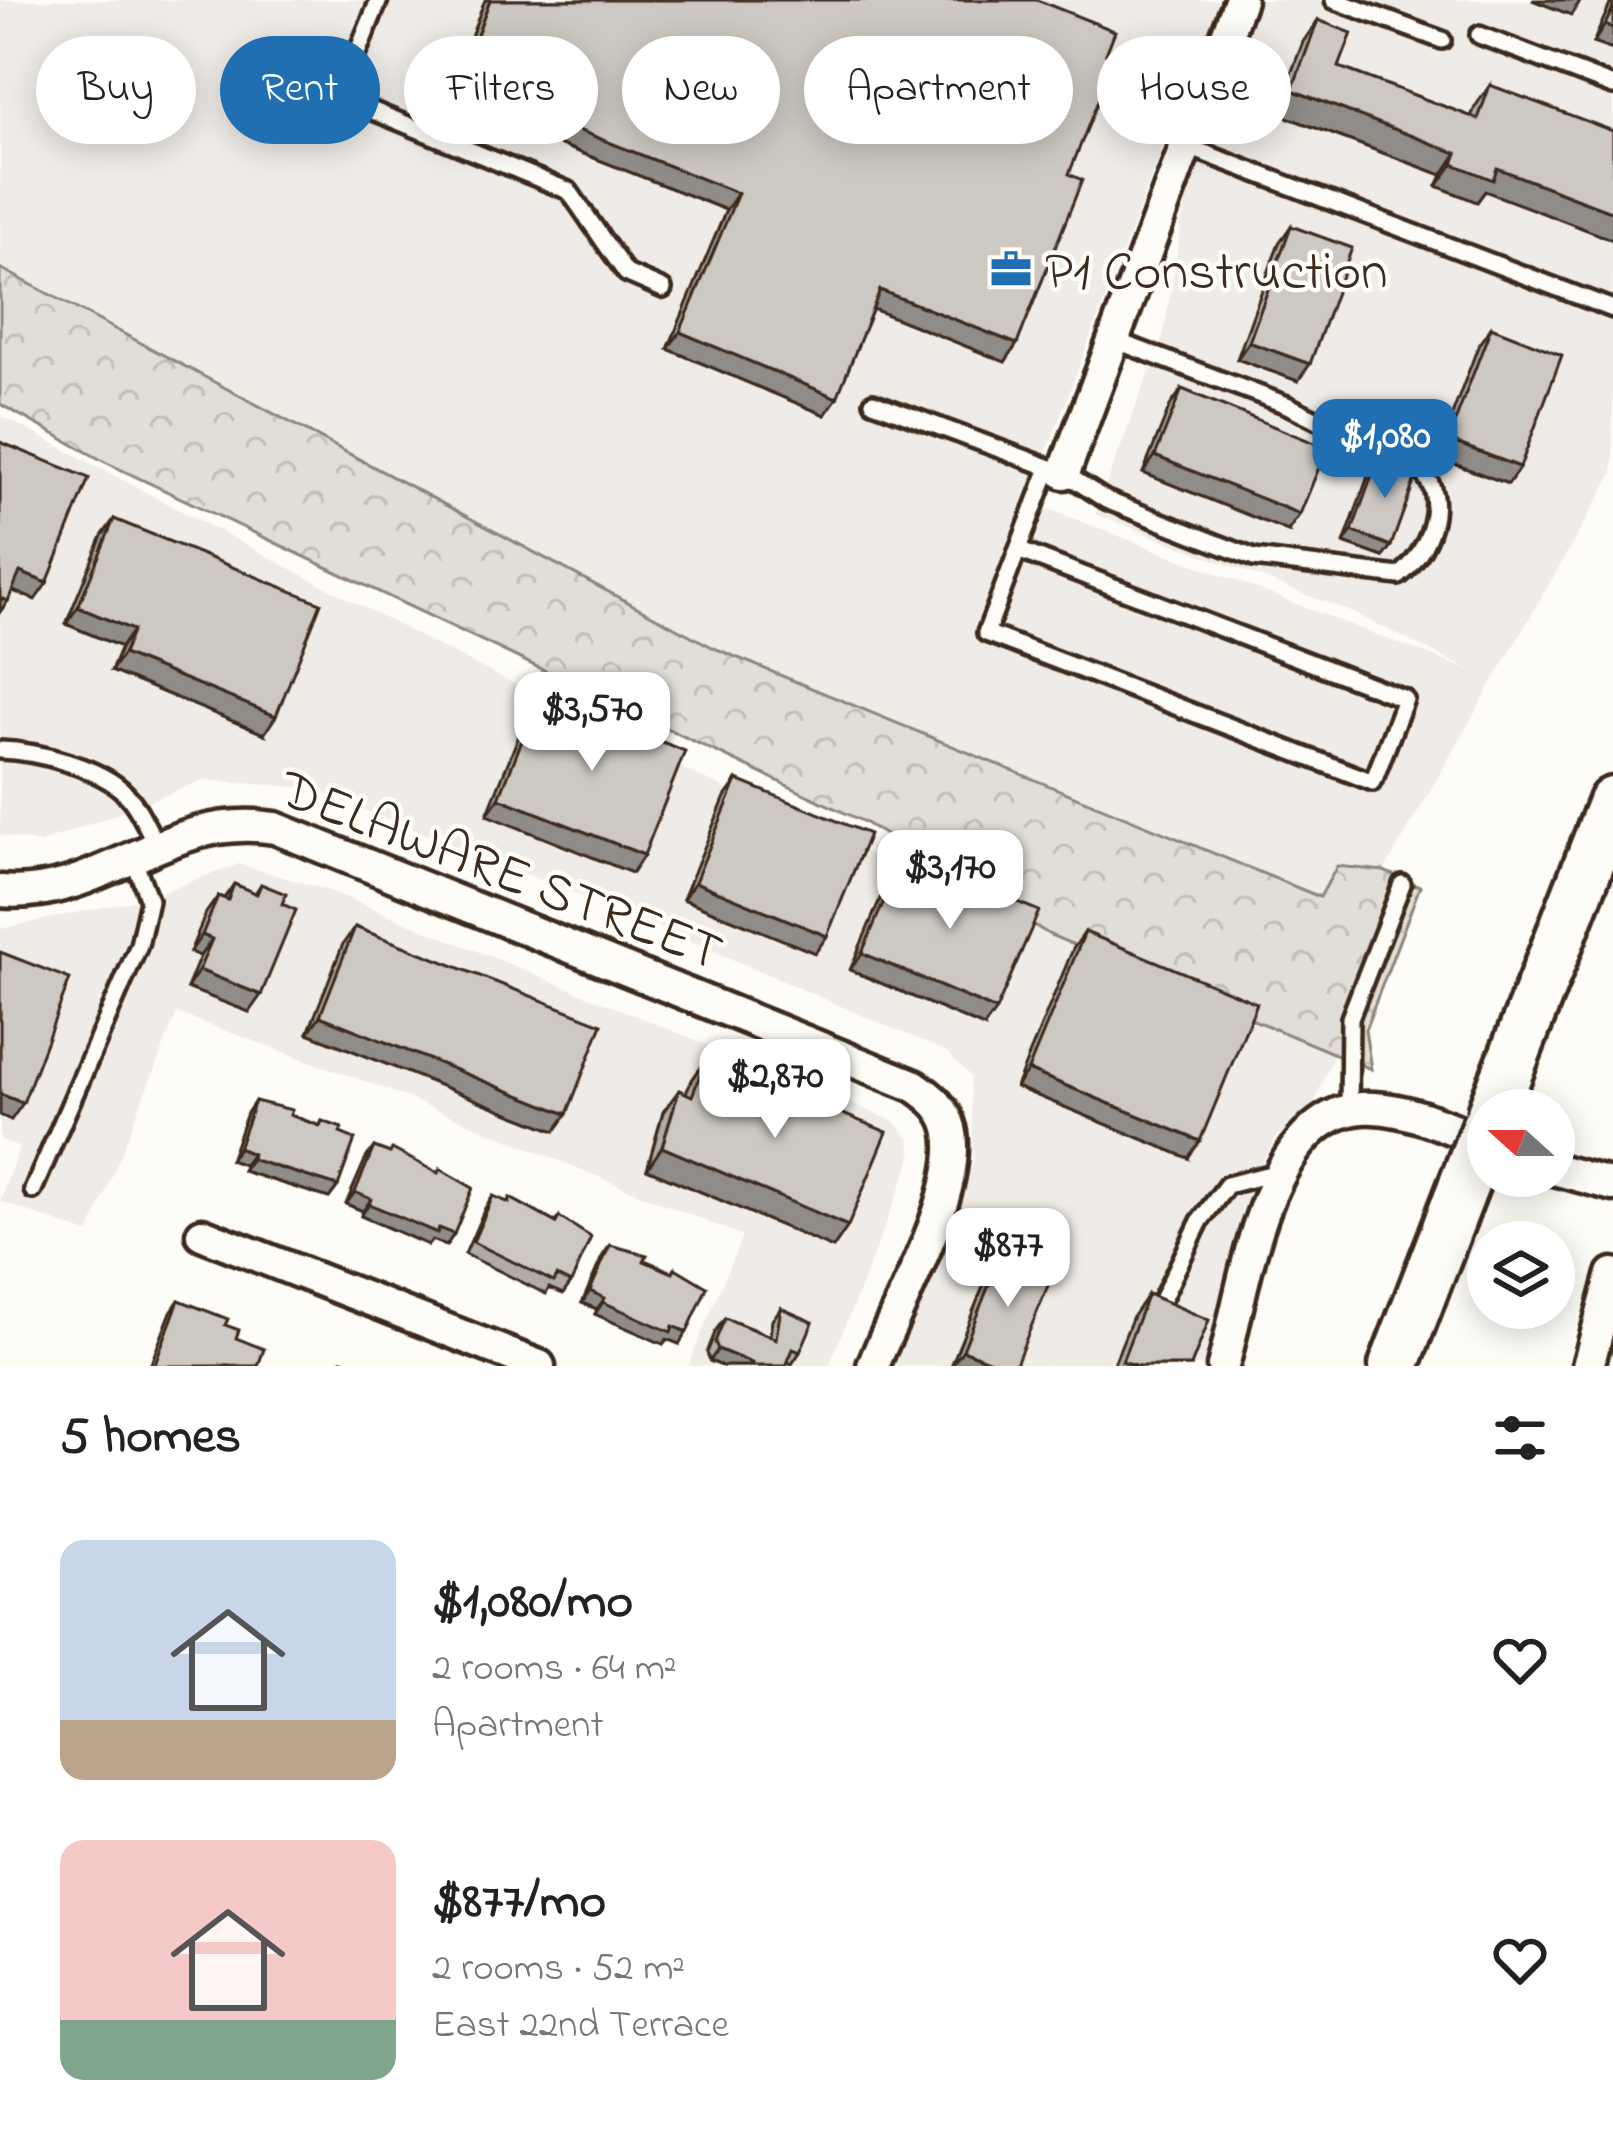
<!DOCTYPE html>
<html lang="en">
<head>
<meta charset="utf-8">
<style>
  body { margin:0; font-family:"Indie Flower",sans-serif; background:#f2f2f2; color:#222; height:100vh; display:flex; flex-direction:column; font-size:45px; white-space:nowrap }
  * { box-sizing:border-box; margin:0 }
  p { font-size:39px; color:#767676 }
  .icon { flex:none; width:66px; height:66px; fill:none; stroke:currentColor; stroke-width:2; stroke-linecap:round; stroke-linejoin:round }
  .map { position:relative; height:1366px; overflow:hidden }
  .side { display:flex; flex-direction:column; background:#fff; flex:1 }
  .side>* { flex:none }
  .hud { position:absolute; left:36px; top:36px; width:1542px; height:108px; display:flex; gap:24px }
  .needle { width:78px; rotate:291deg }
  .fabs { position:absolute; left:1467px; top:1089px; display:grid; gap:24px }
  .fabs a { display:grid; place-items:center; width:108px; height:108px; border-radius:50%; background:#fff; box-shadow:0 6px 30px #0003; font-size:60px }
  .price { position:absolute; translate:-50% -102px; padding:0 27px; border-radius:24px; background:#fff; color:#222; font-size:39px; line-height:78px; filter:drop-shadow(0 3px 6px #0008) }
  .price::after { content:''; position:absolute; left:50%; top:72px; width:36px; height:27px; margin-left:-18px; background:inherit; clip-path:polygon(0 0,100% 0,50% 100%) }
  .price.active { background:#1f6fb2; color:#fff }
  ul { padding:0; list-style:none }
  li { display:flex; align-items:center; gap:36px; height:300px; padding:0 60px }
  li span { display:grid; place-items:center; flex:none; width:336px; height:240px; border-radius:24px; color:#555 }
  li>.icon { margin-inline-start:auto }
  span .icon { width:144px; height:144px; fill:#fffc; stroke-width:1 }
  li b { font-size:51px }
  h2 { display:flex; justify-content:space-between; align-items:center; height:144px; padding:0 60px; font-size:51px }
  .chip { padding:0 42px; border-radius:54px; background:#fff; box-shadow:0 6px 30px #0003; font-size:42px; line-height:108px }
  .chip.active { background:#1f6fb2; color:#fff }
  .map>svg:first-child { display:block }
  .built { fill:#efece7 }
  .park { fill:url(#park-crowns); stroke:#8e847a; stroke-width:3 }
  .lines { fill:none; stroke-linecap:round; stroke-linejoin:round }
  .lane-casing { stroke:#3b2a1e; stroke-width:24 }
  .street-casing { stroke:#3b2a1e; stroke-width:39 }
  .primary-casing { stroke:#3b2a1e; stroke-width:57 }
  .lane { stroke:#fdfcf7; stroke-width:15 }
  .street { stroke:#fdfcf7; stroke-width:30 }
  .primary { stroke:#fdfcf7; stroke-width:48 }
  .primary-bridge-casing { stroke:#3b2a1e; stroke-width:57; stroke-linecap:butt }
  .primary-bridge { stroke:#fdfcf7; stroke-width:48 }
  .wall { fill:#b0aca7; stroke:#3b2a1e; stroke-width:3 }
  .shaded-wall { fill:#908c88; stroke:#3b2a1e; stroke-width:3 }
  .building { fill:#cdc8c2; stroke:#3b2a1e; stroke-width:3 }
  .labels { text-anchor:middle; stroke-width:9; stroke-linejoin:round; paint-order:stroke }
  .poi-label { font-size:54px; fill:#3b2a1e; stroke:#fdfcf7; text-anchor:start }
  .street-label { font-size:54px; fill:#3b2a1e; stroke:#fdfcf7 }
</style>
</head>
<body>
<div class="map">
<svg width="1613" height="1366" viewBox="0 0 1613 1366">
  <defs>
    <pattern id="park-crowns" width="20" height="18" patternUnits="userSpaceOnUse" patternTransform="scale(3)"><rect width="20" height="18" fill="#e1ded7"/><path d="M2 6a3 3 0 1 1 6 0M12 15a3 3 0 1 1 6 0" fill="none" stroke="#c2bfb8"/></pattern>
  </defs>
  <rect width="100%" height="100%" fill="#fdfcf7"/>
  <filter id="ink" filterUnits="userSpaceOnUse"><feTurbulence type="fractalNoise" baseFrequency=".00833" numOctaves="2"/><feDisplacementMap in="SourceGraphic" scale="24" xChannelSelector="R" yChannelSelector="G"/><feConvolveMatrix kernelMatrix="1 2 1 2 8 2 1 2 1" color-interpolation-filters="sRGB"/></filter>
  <g filter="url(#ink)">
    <g class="built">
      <path d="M0,0H1219L1028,501L1471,671L1356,614L1095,514L1163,336L1185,201L1259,0H1613V473L1384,871L1337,866L1321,897L714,648L0,268Z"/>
      <path d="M0,415L430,642L708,781L1050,935L1334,1053L1312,1109L1277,1137L1257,1171L1202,1366H893L974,1160L970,1076L947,1052L649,923L309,788L204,780L40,843L0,835Z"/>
      <path d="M239,864L330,891L896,1122L910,1140L912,1158L829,1366H688L742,1236L386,1089L177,1013L89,1234L0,1201L19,1147L0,1139V929L142,899Z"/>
    </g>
    <path class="park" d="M0,268L714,648L1320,897L1337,866L1384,871L1420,886L1365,1030L1371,1069L1050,935L864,822L105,462L0,404Z"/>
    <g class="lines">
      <g class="lane-casing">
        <g id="lane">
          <path d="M379,0L339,97L569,191L626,273L663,289"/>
          <path d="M1334,0L1442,40"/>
          <path d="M1479,35L1613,86"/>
          <path d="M1186,146L1613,309"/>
          <path d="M873,402L1064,473L1106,500L1254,558L1399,576C1428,554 1450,499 1421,471L1287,405L1114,340"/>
          <path d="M1018,550L1405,699L1373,782L986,633L1049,468"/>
          <path d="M0,750C35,751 101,767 126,794C139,807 147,828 156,844"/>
          <path d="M1349,1109L1350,1018L1402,884"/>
          <path d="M33,1190L139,945L149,900L132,855"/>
          <path d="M1155,1314L1200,1221L1227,1185L1278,1172"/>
        </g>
      </g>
      <g class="street-casing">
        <g id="street">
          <path d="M1064,473L1240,0"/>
          <path d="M0,891C102,901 167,810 275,828L915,1086C931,1097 945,1108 950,1128C965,1187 896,1308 873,1366"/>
          <path d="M1554,1169L1613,1185"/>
          <path d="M202,1234L539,1366"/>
          <path d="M1223,1366C1245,1288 1265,1102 1374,1108C1414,1110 1451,1129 1488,1143"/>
          <path d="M1588,1366L1613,1274"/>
        </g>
      </g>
      <g class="primary-casing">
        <g id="primary">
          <path d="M1493,1110L1613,802"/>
          <path d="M1394,1366L1451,1218"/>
        </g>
      </g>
      <use href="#lane" class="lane"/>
      <use href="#street" class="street"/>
      <use href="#primary" class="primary"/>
      <g class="primary-bridge-casing">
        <path id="primary-bridge" d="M1451,1218L1488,1122"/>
      </g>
      <use href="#primary-bridge" class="primary-bridge"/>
    </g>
    <g class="wall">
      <path d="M485,0H1037L1106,54L1017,344L1005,362L873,309L825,415L668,349L726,210L447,100Z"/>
      <path d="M1612,0H1613V50L1593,43Z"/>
      <path d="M1318,20L1339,67L1471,117L1475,107L1490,85L1485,191L1477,202L1437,186L1442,175L1276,113L1303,42Z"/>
      <path d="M1291,226L1298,381L1237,359L1279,243Z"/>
      <path d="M1491,327L1520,467L1508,484L1436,457L1479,344Z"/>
      <path d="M1182,389L1288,531L1143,473L1170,406Z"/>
      <path d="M1379,456L1383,557L1344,543L1371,468Z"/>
      <path d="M114,519L264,734L111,671L121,647L66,624L102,536Z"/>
      <path d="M541,693L644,855L632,873L487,815L529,710Z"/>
      <path d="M737,780L827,936L815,953L683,899L725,797Z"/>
      <path d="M904,854L984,1027L850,970L892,871Z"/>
      <path d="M234,884L255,893L261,884L249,1012L187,988L200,956L190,952L206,913L218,896L224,898Z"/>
      <path d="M355,927L567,1114L555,1131L308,1033L343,944Z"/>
      <path d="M1085,932L1188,1158L1016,1087L1073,949Z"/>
      <path d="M707,1058L848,1226L833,1248L647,1169L663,1112L679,1090L686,1093L692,1080Z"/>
      <path d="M255,1101L319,1126L322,1121L340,1133L338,1186L329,1198L243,1171L244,1165L230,1160L247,1113Z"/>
      <path d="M374,1147L437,1173L440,1169L454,1234L446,1246L432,1240L428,1245L361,1216L363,1211L346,1204L366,1158Z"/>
      <path d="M493,1196L507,1202L510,1198L555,1222L559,1217L571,1283L563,1294L549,1288L546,1294L465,1254L485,1208Z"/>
      <path d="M610,1245L672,1272L675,1268L679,1344L667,1339L663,1344L595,1314L597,1309L582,1303L602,1257Z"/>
      <path d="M1003,1250L1015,1366H951L991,1267Z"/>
      <path d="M1148,1294L1191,1366H1113L1133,1316Z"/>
      <path d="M179,1300L225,1325L258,1366H150L171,1312Z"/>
      <path d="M781,1308L800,1352L792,1364L788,1362L786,1366H722L710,1361L707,1353L716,1330L725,1318L770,1336L772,1320Z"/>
    </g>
    <g class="shaded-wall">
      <path d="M1532,0H1581L1571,15Z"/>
      <path d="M1605,25L1613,28V50L1593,43Z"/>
      <path d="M459,83L738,193L726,210L447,100Z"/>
      <path d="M1292,90L1457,153L1442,175L1276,113Z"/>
      <path d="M1453,164L1497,168L1613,212V240L1485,191L1477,202L1437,186Z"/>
      <path d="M880,290L1017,344L1005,362L868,307Z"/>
      <path d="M680,332L837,398L825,415L668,349Z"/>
      <path d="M1249,342L1310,364L1298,381L1237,359Z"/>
      <path d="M1448,440L1520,467L1508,484L1436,457Z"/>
      <path d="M1155,456L1300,514L1288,531L1143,473Z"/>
      <path d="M1352,531L1391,546L1383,557L1344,543Z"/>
      <path d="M20,572L47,583L35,600L8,589Z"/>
      <path d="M0,598L8,601L0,612Z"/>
      <path d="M78,607L133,630L121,647L66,624Z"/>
      <path d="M123,654L276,716L264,734L111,671Z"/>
      <path d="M499,798L644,855L632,873L487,815Z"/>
      <path d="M695,882L827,936L815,953L683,899Z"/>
      <path d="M202,935L212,939L200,956L190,952Z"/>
      <path d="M862,953L996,1010L984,1027L850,970Z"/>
      <path d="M199,970L261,995L249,1012L187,988Z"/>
      <path d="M320,1016L567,1114L555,1131L308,1033Z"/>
      <path d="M1028,1070L1200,1141L1188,1158L1016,1087Z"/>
      <path d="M0,1094L23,1103L11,1120L0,1115Z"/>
      <path d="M662,1147L848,1226L833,1248L647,1169Z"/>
      <path d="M238,1148L252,1154L244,1165L230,1160Z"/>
      <path d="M251,1159L338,1186L329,1198L243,1171Z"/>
      <path d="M355,1192L371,1199L363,1211L346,1204Z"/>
      <path d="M369,1204L439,1228L454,1234L446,1246L432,1240L428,1245L361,1216Z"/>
      <path d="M590,1291L605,1298L597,1309L582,1303Z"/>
      <path d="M603,1302L673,1326L687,1332L679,1344L667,1339L663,1344L595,1314Z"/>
      <path d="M718,1349L752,1363L750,1366H722L710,1361Z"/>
      <path d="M963,1350L1003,1366H951Z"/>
    </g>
    <g class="building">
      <path d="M490,0H1037L1115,31L1106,54L1115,58L1069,174L1082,180L1017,344L880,290L837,398L680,332L738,193L459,83Z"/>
      <path d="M1613,8V28L1605,25Z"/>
      <path d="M1318,20L1352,33L1339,67L1478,119L1490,85L1613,131V212L1497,168L1493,180L1453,164L1457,153L1292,90Z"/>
      <path d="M1291,226L1352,248L1310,364L1249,342Z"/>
      <path d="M1491,327L1562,355L1520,467L1448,440Z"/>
      <path d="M1182,389L1327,448L1300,514L1155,456Z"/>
      <path d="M0,442L89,478L47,583L20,572L8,601L0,598Z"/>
      <path d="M1379,456L1418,471L1391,546L1352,531Z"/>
      <path d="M114,519L321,603L276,716L123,654L133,630L78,607Z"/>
      <path d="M541,693L685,751L644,855L499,798Z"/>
      <path d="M737,780L869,834L827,936L695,882Z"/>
      <path d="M904,854L1039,911L996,1010L862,953Z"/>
      <path d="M234,884L257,894L261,884L286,894L282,904L296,910L261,995L199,970L212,939L202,935L218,896L228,900Z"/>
      <path d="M355,927L602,1024L567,1114L320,1016Z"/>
      <path d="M1085,932L1257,1003L1200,1141L1028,1070Z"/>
      <path d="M0,952L70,979L23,1103L0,1094Z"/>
      <path d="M707,1058L887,1132L848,1226L662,1147L679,1090L692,1096Z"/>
      <path d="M255,1101L292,1110L290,1115L320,1126L322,1121L342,1128L340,1133L355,1139L338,1186L251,1159L252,1154L238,1148Z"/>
      <path d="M374,1147L390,1153L392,1149L438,1173L440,1169L473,1188L454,1234L439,1228L437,1233L369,1204L371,1199L355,1192Z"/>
      <path d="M493,1196L509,1203L510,1198L556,1223L559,1217L591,1237L571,1283L557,1276L554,1282L473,1242Z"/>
      <path d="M610,1245L647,1255L644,1261L673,1273L675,1268L707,1287L687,1332L673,1326L671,1332L603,1302L605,1298L590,1291Z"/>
      <path d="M1003,1250L1054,1271L1015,1366H1003L963,1350Z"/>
      <path d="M1148,1294L1209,1320L1191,1366H1139L1122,1361Z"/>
      <path d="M179,1300L228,1319L225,1325L239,1330L236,1338L264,1349L258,1366H154Z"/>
      <path d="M781,1308L813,1322L800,1352L793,1349L786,1366H751L752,1363L718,1349L715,1342L725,1318L776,1339Z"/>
      <path d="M342,1360L357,1366H340Z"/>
    </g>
  </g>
  <defs>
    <g id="office-bare" transform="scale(3.24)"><path d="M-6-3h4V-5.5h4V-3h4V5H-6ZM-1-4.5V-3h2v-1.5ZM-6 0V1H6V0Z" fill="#1f6fb2" stroke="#fdfcf7" stroke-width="2.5" paint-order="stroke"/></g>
  </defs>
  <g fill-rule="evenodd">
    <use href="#office-bare" x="1011" y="269"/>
  </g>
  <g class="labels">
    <g class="poi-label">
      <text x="1045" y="288">P1 Construction</text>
    </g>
    <g class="street-label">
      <text transform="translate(502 868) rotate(21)" y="19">DELAWARE STREET</text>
    </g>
  </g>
</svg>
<div class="fabs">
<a><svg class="needle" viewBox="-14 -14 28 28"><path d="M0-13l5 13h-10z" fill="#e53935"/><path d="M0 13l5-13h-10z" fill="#767676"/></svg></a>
<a><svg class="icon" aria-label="layers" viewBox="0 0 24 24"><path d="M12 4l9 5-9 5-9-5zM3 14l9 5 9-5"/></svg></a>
</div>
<b class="price active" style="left:1385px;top:501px">$1,080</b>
<b class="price" style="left:592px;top:774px">$3,570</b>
<b class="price" style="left:950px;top:932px">$3,170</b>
<b class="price" style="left:775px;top:1141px">$2,870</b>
<b class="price" style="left:1008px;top:1310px">$877</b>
<div class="hud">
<a class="chip">Buy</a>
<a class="chip active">Rent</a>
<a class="chip">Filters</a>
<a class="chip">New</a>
<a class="chip">Apartment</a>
<a class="chip">House</a>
</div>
</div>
<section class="side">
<h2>5 homes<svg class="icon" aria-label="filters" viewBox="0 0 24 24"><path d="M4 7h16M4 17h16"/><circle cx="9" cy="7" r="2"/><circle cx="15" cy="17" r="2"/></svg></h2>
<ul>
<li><span style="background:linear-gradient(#c9d6e8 75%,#b9a48a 0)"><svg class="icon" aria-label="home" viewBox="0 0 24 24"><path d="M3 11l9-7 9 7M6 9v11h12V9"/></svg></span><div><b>$1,080/mo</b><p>2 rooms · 64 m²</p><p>Apartment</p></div><svg class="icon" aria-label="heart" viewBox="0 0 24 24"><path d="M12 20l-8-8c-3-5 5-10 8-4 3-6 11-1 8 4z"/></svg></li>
<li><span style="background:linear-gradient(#f6c9c9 75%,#7fa58c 0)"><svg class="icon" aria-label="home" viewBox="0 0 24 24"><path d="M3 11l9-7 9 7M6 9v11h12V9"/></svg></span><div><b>$877/mo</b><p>2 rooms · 52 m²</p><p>East 22nd Terrace</p></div><svg class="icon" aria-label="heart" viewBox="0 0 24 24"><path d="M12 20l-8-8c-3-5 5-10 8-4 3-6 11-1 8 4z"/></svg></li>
</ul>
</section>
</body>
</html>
